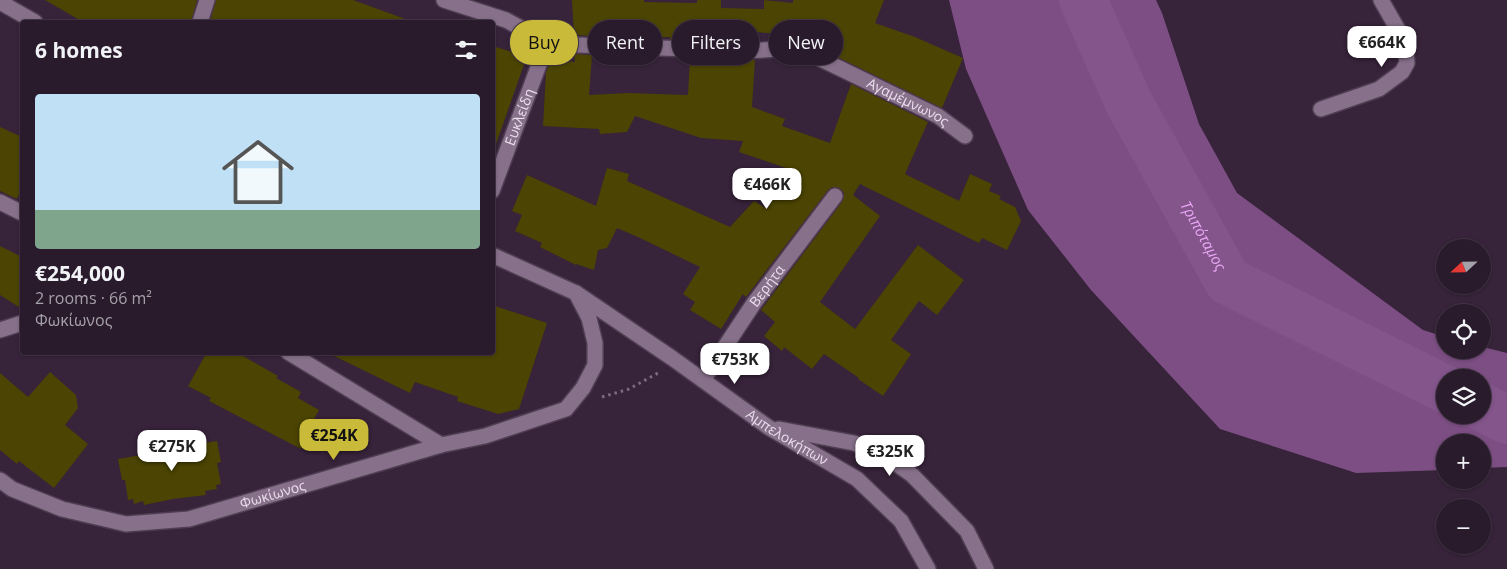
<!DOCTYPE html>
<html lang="en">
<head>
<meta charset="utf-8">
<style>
  body { margin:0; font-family:"Open Sans",sans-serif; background:#312334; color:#f1f3f6; height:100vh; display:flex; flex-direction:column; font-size:19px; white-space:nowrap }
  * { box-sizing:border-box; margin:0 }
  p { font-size:16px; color:#a5a1a9 }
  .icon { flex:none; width:28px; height:28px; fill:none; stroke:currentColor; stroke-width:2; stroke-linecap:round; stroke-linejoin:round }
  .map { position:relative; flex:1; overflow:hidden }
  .details { position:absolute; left:20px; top:20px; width:475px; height:335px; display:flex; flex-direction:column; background:#291a2c; border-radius:5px; box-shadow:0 1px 4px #0004,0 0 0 1px #453848 }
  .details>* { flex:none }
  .top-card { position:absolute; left:510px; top:20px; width:475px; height:45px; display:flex; gap:10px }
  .needle { width:32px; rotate:248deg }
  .controls { position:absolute; left:1436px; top:239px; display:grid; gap:10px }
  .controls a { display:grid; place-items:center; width:55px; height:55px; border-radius:50%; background:#291a2c; box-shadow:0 1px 4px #0004,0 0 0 1px #453848; font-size:25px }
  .price { position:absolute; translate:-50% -42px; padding:0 11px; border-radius:10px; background:#fff; color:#222; font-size:16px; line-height:32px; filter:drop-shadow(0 1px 2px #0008) }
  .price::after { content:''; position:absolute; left:50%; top:30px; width:15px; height:11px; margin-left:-8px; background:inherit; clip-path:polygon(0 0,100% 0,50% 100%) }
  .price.on { background:#c9ba3a; color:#111 }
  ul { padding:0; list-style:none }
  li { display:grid; align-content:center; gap:10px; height:265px; padding:0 15px }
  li+li { border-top:1px solid #453848 }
  li span { display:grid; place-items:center; height:155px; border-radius:5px; color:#555 }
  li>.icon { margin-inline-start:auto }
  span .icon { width:90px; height:90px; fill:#fffc; stroke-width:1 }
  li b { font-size:21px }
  h2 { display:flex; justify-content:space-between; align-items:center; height:60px; padding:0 15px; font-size:21px }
  .tag { padding:0 18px; border-radius:22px; background:#291a2c; box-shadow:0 1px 4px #0004,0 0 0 1px #453848; font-size:18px; line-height:45px }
  .tag.on { background:#c9ba3a; color:#111 }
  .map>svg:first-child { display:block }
  .forest { fill:#7c4e83; fill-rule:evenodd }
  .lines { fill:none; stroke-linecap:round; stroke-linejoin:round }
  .river { stroke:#83558b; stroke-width:48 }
  .building { fill:#4b4402 }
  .minor-casing { stroke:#4f3e52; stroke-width:18 }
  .path { stroke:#7d6c7f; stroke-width:3; stroke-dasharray:2.5 4; stroke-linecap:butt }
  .minor { stroke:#86708a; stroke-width:15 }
  .labels { text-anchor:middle; stroke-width:5; stroke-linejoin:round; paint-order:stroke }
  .street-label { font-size:14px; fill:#ebdeed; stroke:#2c1a2f }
  .water-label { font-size:15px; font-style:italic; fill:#eaa7f5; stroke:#2c1a2f }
</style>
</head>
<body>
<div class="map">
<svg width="1507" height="569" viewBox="0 0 1507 569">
  <rect width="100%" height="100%" fill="#37233a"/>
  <path class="forest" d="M949,0H1156L1162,13L1199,124L1237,193L1423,330L1445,337V350H1482L1483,347L1507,353V467L1483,468L1482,442H1445V470L1356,473L1220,429L1091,290L1028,210L966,69ZM1445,378H1482V415H1445Z"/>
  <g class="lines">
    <g class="river">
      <path id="s1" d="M1083,0L1129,103L1228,281L1445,389"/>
      <path d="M1482,407L1507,420"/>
    </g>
  </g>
  <g class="building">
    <path d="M45,0H197L191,22H83Z"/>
    <path d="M216,0H353L408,20L407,22H210Z"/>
    <path d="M572,0H644V2L697,3V0H721V8L764,9V0L793,3V0H884L875,23L915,37L963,58L942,108L819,48L822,38L757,32V41L744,42L670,39V37L636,38L574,35Z"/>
    <path d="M492,46L527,56L495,147L492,146Z"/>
    <path d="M574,54L592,55L589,95L628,93L688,95L690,58L755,60L752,107L785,119L782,126L830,143L851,84L928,122L905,174L959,201L970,174L992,184L989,191L1001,196L999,199L1015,207L1021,221L1007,250L982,238L979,243L860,184L853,195L880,216L820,302L855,329L918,245L964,280L937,315L919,301L891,340L911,354L883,396L858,379L859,378L824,354L812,369L784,347L782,351L764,336L775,322L761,310L842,202L844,193L840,188L832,187L828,190L746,297L743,294L721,329L690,310L695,302L683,294L700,267L640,238L617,228L607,248L598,250L594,270L576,264V265L540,247L542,243L515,231L522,215L512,211L527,175L596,206L607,168L629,174L627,181L730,227L754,201L767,209L792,170L739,152L743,141L701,138L635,116L627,132L600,134L599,129L543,126L546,72L549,66L550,63L556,65L557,60L575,62Z"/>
    <path d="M0,127L22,137V187L17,199L0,191Z"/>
    <path d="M0,246L22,257V309L0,295Z"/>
    <path d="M492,305L547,323L519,409L498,414L457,401L458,397L415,382L410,393L326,352H492Z"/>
    <path d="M207,352H236L278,376L276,378L301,392L298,398L319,410L308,430L309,435L301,449L209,401L211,398L188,386Z"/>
    <path d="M50,372L76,395L78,408L65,425L88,444L54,488L19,461L17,464L0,450V373L28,397Z"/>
    <path d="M189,438L191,445L217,441L221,462L217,463L221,484L216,485L217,489L205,491L206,495L173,499L144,505L143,501L134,504L133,499L128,500L125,480H122L118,459L147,454L146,449Z"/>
  </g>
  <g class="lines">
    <g class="minor-casing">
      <g id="minor">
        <path id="s2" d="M444,0L506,20L550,44L744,51L798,48L938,116L965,136"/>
        <path d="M0,2L35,22"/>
        <path d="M200,22L207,0"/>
        <path d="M1321,109L1379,89L1402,72L1407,63L1405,42L1381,0"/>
        <path id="s3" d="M492,191L540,62L550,44"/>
        <path d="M0,202L22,213"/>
        <path id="s4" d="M492,255L576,293L672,358L768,427L857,479L901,521L928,569"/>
        <path d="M0,330L22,323"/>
        <path d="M288,352L441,445"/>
        <path id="s5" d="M703,380L754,303L835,196"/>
        <path d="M779,429L854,443L884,455L912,475L967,531L986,569"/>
        <path id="s6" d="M0,480L12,489L62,509L126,524L189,519L441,445L485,436L566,409L583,388L595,365V343L589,318L576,293"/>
      </g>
    </g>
    <path class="path" d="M602,397L629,389L658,373"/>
    <use href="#minor" class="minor"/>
  </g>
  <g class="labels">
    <g class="street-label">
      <text dy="5" stroke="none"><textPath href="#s2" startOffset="486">Αγαμέμνωνος</textPath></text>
      <text dy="5" stroke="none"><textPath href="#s3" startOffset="79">Ευκλείδη</textPath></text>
      <text dy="5" stroke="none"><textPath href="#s5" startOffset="114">Βερήτα</textPath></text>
      <text dy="5" stroke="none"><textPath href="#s4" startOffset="348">Αμπελοκήπων</textPath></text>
      <text dy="5" stroke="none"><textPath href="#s6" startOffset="285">Φωκίωνος</textPath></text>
    </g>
    <g class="water-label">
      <text dy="5" stroke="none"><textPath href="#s1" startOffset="265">Τριπόταμος</textPath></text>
    </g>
  </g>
</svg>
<div class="controls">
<a><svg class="needle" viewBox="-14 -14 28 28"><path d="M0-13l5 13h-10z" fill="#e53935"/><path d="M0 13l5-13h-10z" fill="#a5a1a9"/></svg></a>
<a><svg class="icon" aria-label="locate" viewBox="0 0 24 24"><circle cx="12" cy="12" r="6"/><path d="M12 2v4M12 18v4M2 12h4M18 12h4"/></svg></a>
<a><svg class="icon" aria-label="layers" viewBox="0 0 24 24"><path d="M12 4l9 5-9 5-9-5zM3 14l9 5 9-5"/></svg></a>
<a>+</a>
<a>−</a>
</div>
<b class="price" style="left:1382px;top:68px">€664K</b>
<b class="price" style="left:767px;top:210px">€466K</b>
<b class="price" style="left:735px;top:385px">€753K</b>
<b class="price on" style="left:334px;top:461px">€254K</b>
<b class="price" style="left:172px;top:472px">€275K</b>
<b class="price" style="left:890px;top:477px">€325K</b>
<div class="top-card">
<a class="tag on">Buy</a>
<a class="tag">Rent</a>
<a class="tag">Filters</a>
<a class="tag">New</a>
</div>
<section class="details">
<h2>6 homes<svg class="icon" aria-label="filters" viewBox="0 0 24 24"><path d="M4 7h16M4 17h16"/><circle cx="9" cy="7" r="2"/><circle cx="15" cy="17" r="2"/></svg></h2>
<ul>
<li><span style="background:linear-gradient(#bfe0f5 75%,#7fa58c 0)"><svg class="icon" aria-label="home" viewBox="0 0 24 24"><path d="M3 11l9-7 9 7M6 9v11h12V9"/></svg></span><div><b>€254,000</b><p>2 rooms · 66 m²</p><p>Φωκίωνος</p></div></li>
</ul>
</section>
</div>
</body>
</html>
